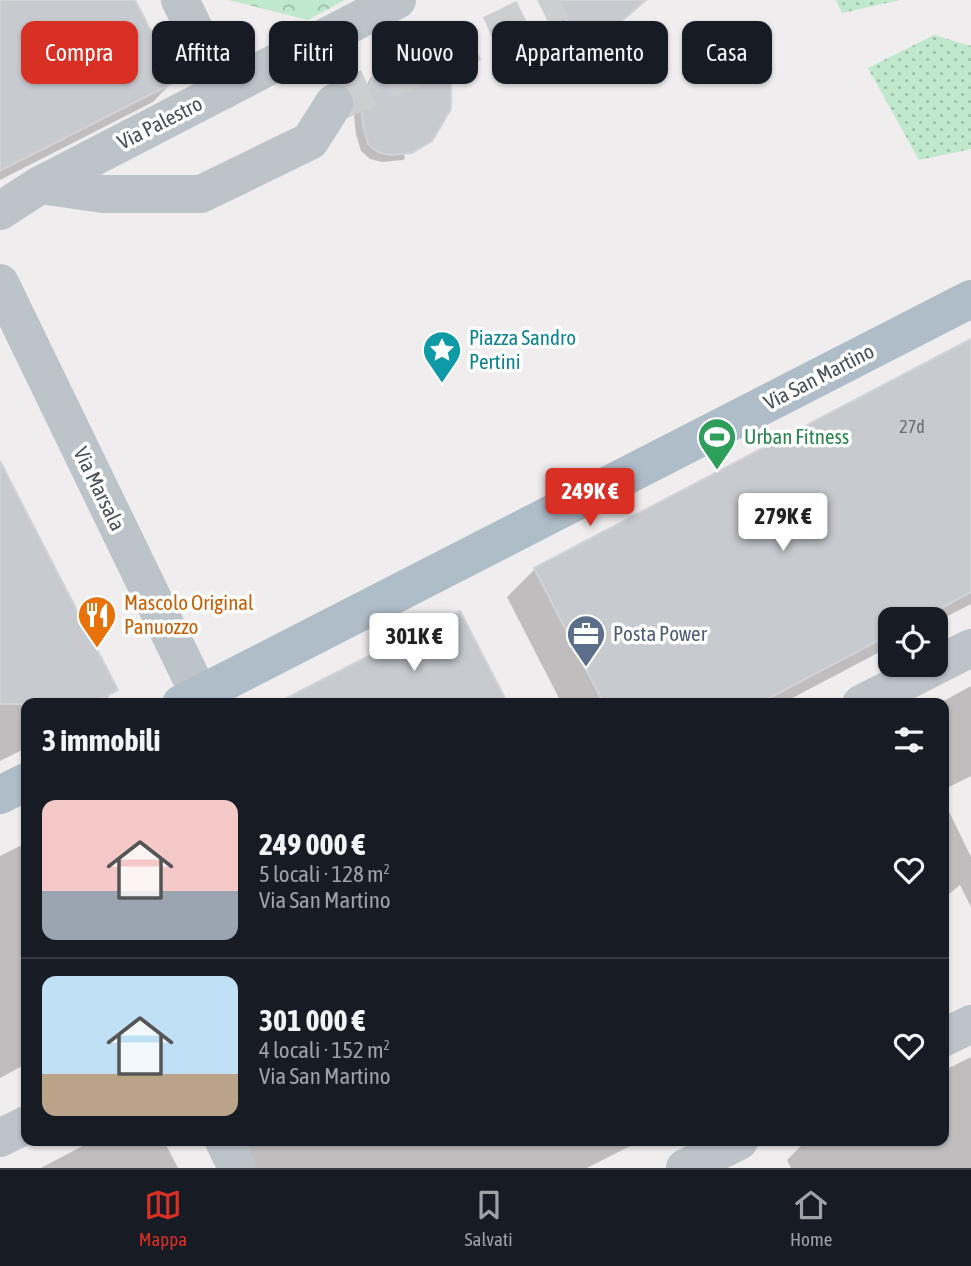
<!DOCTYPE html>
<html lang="it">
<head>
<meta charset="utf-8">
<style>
  body { margin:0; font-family:"Asap Condensed",sans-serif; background:#20242c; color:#f1f3f6; height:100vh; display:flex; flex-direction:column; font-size:26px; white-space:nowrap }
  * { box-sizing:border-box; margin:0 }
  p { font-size:23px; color:#9ea1a6 }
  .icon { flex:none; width:38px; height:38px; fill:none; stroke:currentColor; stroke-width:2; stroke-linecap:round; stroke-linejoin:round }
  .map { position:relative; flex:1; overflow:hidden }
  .drawer { position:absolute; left:21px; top:698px; width:928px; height:448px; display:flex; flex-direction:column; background:#171b24; border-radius:14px; box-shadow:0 2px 5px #0004 }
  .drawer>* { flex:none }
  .banner { position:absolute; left:21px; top:21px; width:929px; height:63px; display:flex; gap:14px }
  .fabs { position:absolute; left:878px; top:607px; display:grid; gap:14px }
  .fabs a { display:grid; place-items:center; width:70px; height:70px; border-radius:14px; background:#171b24; box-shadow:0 2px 5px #0004; font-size:35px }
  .price { position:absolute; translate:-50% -60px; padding:0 16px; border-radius:7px; background:#fff; color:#222; font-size:23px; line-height:46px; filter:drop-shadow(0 2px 4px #0008) }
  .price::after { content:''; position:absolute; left:50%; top:42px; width:21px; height:16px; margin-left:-10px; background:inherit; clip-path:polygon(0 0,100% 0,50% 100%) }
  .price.current { background:#d93025; color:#fff }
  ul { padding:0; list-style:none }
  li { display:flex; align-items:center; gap:21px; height:175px; padding:0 21px }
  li+li { border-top:2px solid #363941 }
  li span { display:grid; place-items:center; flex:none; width:196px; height:140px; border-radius:14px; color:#555 }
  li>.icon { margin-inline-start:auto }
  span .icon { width:84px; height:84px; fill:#fffc; stroke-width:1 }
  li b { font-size:30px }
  h2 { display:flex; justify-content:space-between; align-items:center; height:84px; padding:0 21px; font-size:30px }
  .chip { padding:0 24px; border-radius:14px; background:#171b24; box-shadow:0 2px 5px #0004; font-size:24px; line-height:63px }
  .chip.current { background:#d93025; color:#fff }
  .tabs { display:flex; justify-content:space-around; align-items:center; height:98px; border-top:2px solid #363941; background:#171b24; font-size:19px; color:#9ea1a6 }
  .tabs a { display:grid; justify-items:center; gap:4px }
  .tabs .current { color:#d93025 }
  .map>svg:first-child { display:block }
  .grass { fill:url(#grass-dots) }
  .park { fill:url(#park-crowns) }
  .shadow { fill:#0003 }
  .building { fill:#c7cacf; stroke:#d1d3d7; stroke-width:2 }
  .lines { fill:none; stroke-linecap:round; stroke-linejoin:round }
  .minor-tunnel { stroke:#cdcecf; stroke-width:38; stroke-dasharray:38 19; stroke-linecap:butt }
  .minor { stroke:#bcc4ca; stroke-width:38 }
  .major { stroke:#afbdc8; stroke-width:38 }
  .labels { text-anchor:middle; stroke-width:7; stroke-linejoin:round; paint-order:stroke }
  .number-label { font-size:18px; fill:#676f75 }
  .street-label { font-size:21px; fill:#475157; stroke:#fff }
  .culture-label { font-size:21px; fill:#0d838f; stroke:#fff; text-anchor:start }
  .leisure-label { font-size:21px; fill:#27864d; stroke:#fff; text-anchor:start }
  .food-label { font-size:21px; fill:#c56008; stroke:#fff; text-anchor:start }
  .service-label { font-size:21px; fill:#4e5e75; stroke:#fff; text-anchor:start }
</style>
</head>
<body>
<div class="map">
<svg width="971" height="1168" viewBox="0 0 971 1168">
  <defs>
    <pattern id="grass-dots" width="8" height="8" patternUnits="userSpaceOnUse" patternTransform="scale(1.75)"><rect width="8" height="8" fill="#bfe8cd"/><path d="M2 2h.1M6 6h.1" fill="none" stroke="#9dbea9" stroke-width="1.8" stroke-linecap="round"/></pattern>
    <pattern id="park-crowns" width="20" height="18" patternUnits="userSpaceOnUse" patternTransform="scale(1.75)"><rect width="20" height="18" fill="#bfe8cd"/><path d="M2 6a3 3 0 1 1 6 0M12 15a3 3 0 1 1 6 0" fill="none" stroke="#9dbea9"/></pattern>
  </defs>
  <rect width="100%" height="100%" fill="#efeded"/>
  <g class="grass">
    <path d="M836,0H900L842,13Z"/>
    <path d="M934,35L971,46V149L919,160L868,68Z"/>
  </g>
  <path class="park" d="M229,0H345L308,20Z"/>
  <g class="shadow">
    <path d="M0,0H133L174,80L153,102L0,180Z"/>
    <path d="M567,0H645L583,53L546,15Z"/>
    <path d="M378,70L428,141L404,155L405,158L403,160L382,162L370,159L361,151L356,134L354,115L370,78Z"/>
    <path d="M971,341V604L936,622V620H891V646L781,704H562L507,597L535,569Z"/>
    <path d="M0,464L116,689L101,704H26V748L0,761Z"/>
    <path d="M971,686V776L943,790V704H938Z"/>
    <path d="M943,799L971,857V907L960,885L943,899Z"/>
    <path d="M26,843V1064L0,1078V856Z"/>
    <path d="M971,1057V1168H791L787,1160L806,1141H943V1071Z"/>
    <path d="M92,1141H164L178,1168H41Z"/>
    <path d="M211,1141H640L587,1168H225Z"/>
  </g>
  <g class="building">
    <path d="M0,0H135L177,81L0,171Z"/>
    <path d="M547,0H646L592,47Z"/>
    <path d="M415,45L432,51L445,63L451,84V109L432,141L412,153L390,155L378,152L368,144L363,126L361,106L377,68L396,53Z"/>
    <path d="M971,339V592L919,620H891V634L758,704H604L534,568Z"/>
    <path d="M0,461L118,690L91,704H0Z"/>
    <path d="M460,611L508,704H275L351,665Z"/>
  </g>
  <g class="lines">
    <path class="minor-tunnel" d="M334,103L503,29L560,0"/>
    <g class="minor">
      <path d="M180,0L224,90"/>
      <path d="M40,185L103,194H201L310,141L334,103"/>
      <path d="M0,211L40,185L397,0"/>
      <path d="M0,283L199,694"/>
      <path d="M861,704L971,648"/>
      <path d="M943,1038L971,1024"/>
      <path d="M0,1138L26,1125"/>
      <path d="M224,1141L237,1168"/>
      <path d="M685,1168L739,1141"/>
    </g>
    <g class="major">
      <path d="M181,704L971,299"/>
      <path d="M0,795L26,782"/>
    </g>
  </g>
  <defs>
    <g id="sight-pin" transform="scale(2.0125)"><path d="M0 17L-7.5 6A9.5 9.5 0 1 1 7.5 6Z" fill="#0f9aa8" stroke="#fff"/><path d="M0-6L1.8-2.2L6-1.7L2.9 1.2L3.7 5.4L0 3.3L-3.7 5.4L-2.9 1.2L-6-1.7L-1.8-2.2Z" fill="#fff"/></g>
    <g id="stadium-pin" transform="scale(2.0125)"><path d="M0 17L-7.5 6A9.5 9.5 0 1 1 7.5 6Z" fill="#2e9e5b" stroke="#fff"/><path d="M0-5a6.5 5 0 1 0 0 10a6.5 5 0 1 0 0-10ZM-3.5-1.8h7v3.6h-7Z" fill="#fff"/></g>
    <g id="restaurant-pin" transform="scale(2.0125)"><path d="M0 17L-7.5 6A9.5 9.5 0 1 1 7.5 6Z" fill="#e8710a" stroke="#fff"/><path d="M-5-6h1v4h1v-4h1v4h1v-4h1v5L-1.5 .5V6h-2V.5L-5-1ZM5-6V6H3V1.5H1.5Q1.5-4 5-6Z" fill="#fff"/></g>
    <g id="office-pin" transform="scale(2.0125)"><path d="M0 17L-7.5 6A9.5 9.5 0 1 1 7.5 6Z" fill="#5c6f8a" stroke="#fff"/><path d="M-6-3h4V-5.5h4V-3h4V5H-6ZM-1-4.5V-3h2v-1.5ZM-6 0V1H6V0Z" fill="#fff"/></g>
  </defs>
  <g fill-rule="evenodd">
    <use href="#sight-pin" x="442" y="350"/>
    <use href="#stadium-pin" x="717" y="437"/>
    <use href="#restaurant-pin" x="97" y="615"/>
    <use href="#office-pin" x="586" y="634"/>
  </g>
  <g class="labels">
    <g class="number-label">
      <text x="912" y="433">27d</text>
    </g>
    <g class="street-label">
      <text transform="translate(160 123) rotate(-27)" y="7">Via Palestro</text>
      <text transform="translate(819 377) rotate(-27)" y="7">Via San Martino</text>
      <text transform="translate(99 489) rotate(64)" y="7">Via Marsala</text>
    </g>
    <g class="culture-label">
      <text x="469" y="345">Piazza Sandro<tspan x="469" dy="24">Pertini</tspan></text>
    </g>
    <g class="leisure-label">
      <text x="744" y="444">Urban Fitness</text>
    </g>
    <g class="food-label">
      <text x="124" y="610">Mascolo Original<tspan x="124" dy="24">Panuozzo</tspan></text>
    </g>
    <g class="service-label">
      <text x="613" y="641">Posta Power</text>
    </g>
  </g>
</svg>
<div class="fabs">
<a><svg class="icon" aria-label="locate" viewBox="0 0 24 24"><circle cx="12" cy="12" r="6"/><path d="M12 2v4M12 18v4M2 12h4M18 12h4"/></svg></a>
</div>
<b class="price current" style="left:590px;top:528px">249K €</b>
<b class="price" style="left:783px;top:553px">279K €</b>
<b class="price" style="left:414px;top:673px">301K €</b>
<div class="banner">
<a class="chip current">Compra</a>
<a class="chip">Affitta</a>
<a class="chip">Filtri</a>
<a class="chip">Nuovo</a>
<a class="chip">Appartamento</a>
<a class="chip">Casa</a>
</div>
<section class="drawer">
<h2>3 immobili<svg class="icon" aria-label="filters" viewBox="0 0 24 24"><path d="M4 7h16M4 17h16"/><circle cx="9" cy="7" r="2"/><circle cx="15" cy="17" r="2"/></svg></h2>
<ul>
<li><span style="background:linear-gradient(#f6c9c9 65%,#9aa5b1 0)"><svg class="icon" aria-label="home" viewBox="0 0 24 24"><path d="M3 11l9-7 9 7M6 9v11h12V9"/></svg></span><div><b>249 000 €</b><p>5 locali · 128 m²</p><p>Via San Martino</p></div><svg class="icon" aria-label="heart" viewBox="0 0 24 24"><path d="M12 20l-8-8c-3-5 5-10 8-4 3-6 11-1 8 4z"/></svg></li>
<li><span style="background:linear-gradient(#bfe0f5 70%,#b9a48a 0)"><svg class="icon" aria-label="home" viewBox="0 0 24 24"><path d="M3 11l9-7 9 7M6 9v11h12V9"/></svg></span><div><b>301 000 €</b><p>4 locali · 152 m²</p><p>Via San Martino</p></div><svg class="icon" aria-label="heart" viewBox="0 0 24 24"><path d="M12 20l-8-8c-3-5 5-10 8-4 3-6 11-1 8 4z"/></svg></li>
</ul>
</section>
</div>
<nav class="tabs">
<a class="current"><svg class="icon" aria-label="map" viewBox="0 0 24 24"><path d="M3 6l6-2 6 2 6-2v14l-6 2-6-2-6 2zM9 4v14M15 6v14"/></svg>Mappa</a>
<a><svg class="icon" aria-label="saved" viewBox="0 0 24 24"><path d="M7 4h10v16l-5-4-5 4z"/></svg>Salvati</a>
<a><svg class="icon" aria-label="home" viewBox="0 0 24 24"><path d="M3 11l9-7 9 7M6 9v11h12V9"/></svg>Home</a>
</nav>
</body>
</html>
